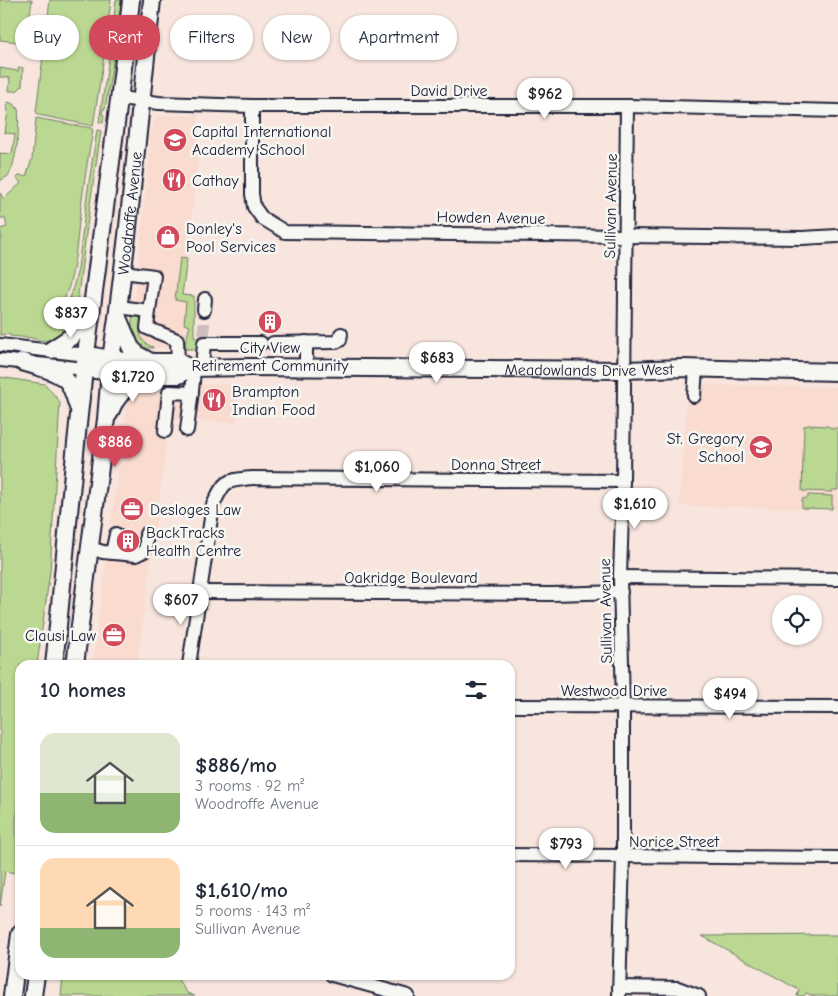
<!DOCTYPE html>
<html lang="en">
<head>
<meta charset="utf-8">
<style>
  body { margin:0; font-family:"Comic Neue",sans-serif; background:#f2f2f3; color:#1f2937; height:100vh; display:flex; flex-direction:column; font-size:19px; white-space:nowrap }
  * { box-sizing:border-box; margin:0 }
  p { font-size:16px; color:#747a83 }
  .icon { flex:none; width:28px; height:28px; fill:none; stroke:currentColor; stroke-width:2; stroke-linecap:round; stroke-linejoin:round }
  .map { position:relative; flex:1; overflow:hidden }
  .details { position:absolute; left:15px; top:660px; width:500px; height:320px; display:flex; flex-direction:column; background:#fff; border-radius:15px; box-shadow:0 1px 4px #0004 }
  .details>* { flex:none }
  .top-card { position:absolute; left:15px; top:15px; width:500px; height:45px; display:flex; gap:10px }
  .tools { position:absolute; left:772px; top:595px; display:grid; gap:10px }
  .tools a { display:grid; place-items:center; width:50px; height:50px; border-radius:50%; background:#fff; box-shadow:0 1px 4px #0004; font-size:25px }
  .price { position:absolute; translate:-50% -42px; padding:0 11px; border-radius:18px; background:#fff; color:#222; font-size:16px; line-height:32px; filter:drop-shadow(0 1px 2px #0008) }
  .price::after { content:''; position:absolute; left:50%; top:30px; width:15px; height:11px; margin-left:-8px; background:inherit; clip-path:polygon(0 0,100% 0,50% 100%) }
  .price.active { background:#d1495b; color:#fff }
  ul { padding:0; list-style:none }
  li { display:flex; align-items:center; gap:15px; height:125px; padding:0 25px }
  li+li { border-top:1px solid #e0e1e3 }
  li span { display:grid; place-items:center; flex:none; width:140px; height:100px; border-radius:15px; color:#555 }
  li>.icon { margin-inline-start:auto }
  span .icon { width:60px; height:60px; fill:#fffc; stroke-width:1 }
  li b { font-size:21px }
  h2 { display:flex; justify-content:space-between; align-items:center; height:60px; padding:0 25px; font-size:21px }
  .tag { padding:0 18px; border-radius:22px; background:#fff; box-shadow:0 1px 4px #0004; font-size:18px; line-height:45px }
  .tag.active { background:#d1495b; color:#fff }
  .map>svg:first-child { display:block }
  .built { fill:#f9dbd0 }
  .green { fill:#bad891; stroke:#6e7d66 }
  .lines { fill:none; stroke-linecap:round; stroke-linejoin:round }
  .minor-tunnel { stroke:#cdbfbd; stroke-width:12; stroke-dasharray:12 6; stroke-linecap:butt }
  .minor-casing { stroke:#22223b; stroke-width:16 }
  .major-casing { stroke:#22223b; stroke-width:20 }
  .minor { stroke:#f6f6f2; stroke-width:12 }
  .major { stroke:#f6f6f2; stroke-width:16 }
  .labels { text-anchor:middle; stroke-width:5; stroke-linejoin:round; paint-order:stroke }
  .street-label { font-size:16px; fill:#22223b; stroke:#f6f6f2 }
  .poi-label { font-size:16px; fill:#22223b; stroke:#f6f6f2; text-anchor:start }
</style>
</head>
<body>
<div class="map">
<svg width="838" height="996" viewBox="0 0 838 996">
  <rect width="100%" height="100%" fill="#f8e6de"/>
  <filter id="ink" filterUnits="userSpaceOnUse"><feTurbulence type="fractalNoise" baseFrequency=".02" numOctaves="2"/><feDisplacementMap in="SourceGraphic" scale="10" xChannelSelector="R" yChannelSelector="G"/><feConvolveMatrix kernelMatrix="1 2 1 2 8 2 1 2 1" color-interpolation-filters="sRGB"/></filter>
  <g filter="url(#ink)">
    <g class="built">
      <path d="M198,114L199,155L182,295H189L192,349L153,348L142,347L131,332L152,127L155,117Z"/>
      <path d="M237,384V423L168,419L164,463L137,665H92L126,410L132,393L144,387Z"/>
      <path d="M688,384L838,387V509L679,506Z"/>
    </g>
    <g class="green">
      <path d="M0,0H32L26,43L0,40Z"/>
      <path d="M50,0H111L103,63L93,126L39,115L36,112Z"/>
      <path d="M116,0H121L117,39L105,109H103L102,114L104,115L103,123L99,122L110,51Z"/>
      <path d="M19,67L23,68L22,86L17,91H9L10,78L0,77V68L18,71Z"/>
      <path d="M8,102L13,104L18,109C20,124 17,166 7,177C6,177 0,181 0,181V153L12,154L15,134L5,133L8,110L7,109Z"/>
      <path d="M36,118L91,128L93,130C87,161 83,191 79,222C77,243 75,263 70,283C65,300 54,317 64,334L54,339L44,341L31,338L10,336L9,334L0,335V240L2,239L0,229L7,227L5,218H0V193L4,199L21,183L17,178L20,175L26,177L32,159Z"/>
      <path d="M97,130L101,131L89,211L75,318L69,329L65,318L78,269L87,195Z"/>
      <path d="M180,258L187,259L182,295L194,296V335L195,338H200L199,349H186L185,343L190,326L184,324L186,302L175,300Z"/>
      <path d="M133,313L142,314C140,329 136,341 153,347V348C148,348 141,348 137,344C129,336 132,324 133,313Z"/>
      <path d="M0,377L45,384L60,402L50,572L37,665H20V793L16,821L17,869L16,873L5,871L0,907Z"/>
      <path d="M809,425L827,426L834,429L838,427V490H832V492L802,491L804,426Z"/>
      <path d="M808,495L832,496V509L802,508V499L808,498Z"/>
      <path d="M838,935V996H813L806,993L804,996H797L799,990L702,936Z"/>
      <path d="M63,975H175L187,993L195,996H61Z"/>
    </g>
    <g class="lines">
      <path class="minor-tunnel" d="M204,335V310"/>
      <g class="minor-casing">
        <g id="minor">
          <path d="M120,98L159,103L252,106H627L838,111"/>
          <path d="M252,106V194L254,207L262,218L285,232L802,238L838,236"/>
          <path d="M119,307L149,311L154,276L123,272"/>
          <path d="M204,310L205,299"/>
          <path d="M149,311L147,328L177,340L178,362"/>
          <path d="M273,343L336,342L340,340L341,334"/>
          <path d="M0,345L87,355"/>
          <path d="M0,360L85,369"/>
          <path d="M306,367V342"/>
          <path d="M202,368L204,343H261"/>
          <path d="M694,396L696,369"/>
          <path d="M187,430L193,382L194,368"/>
          <path d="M165,431L169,392L192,393"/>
          <path d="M90,548L103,552L136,555L144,551L146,547V534"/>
          <path d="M112,553L116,534"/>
          <path d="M620,577L838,579"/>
          <path d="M200,592L553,594L621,592"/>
          <path d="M189,665L213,505C225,480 224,481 252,478L623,481"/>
          <path d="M510,706L838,707"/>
          <path d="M510,855C619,857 729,856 838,858"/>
          <path d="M332,975L408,996"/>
          <path d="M619,987L678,988L699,996"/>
          <path d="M619,996L623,857V707L620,577L623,481L627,106"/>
        </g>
      </g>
      <g class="major-casing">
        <g id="major">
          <path d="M118,318L131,348L138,355L149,361"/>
          <path d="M51,350L71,337L91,314"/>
          <path id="s1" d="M87,355L124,361L151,362H178L190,368L250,367L625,370L682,368L838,372"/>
          <path d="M22,362C35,366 58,371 67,381C73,388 75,399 78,407"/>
          <path d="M85,369L146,375H179L190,368"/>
          <path d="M109,414L114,403L125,388L146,375"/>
          <path d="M54,665C64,570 72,474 83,379C98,253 117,127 131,0"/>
          <path id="s2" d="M75,665L106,419L111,359L117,318L127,236L152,0"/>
          <path d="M12,996L20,934"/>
          <path d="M33,996L36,975"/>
        </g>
      </g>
      <use href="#minor" class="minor"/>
      <use href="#major" class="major"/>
    </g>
  </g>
  <defs>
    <g id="school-disc" transform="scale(1.25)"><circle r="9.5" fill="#d1495b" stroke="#f6f6f2"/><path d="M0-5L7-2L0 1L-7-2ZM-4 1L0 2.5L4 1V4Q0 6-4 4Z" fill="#fff"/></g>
    <g id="restaurant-disc" transform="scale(1.25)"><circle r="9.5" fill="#d1495b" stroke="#f6f6f2"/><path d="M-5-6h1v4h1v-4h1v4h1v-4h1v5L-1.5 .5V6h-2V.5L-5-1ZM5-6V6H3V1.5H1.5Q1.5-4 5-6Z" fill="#fff"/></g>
    <g id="shop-disc" transform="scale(1.25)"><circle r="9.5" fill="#d1495b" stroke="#f6f6f2"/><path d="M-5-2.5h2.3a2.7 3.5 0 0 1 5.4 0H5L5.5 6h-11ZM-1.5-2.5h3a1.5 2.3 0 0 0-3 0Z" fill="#fff"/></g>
    <g id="building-disc" transform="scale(1.25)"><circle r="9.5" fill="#d1495b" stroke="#f6f6f2"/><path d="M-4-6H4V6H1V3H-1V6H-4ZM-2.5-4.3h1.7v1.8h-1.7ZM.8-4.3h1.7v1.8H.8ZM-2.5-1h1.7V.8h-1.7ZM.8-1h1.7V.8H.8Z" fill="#fff"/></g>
    <g id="office-disc" transform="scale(1.25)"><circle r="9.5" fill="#d1495b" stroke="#f6f6f2"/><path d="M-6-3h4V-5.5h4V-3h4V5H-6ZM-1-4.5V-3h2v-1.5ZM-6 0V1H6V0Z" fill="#fff"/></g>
  </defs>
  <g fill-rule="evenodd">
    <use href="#school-disc" x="175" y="140"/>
    <use href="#restaurant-disc" x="174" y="180"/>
    <use href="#shop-disc" x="168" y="237"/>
    <use href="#building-disc" x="270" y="322"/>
    <use href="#restaurant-disc" x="214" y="400"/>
    <use href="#school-disc" x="761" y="447"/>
    <use href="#office-disc" x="132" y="509"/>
    <use href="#building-disc" x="128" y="541"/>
    <use href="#office-disc" x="114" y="635"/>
  </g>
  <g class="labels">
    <g class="street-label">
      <text x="449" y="96">David Drive</text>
      <text transform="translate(610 206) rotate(-89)" y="6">Sullivan Avenue</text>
      <text dy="6" stroke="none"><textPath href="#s2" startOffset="455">Woodroffe Avenue</textPath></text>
      <text transform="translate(491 217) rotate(1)" y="6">Howden Avenue</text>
      <text dy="6" stroke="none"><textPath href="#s1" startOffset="504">Meadowlands Drive West</textPath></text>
      <text x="496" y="470">Donna Street</text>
      <text x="411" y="583">Oakridge Boulevard</text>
      <text transform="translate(605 611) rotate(-91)" y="6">Sullivan Avenue</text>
      <text x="614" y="696">Westwood Drive</text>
      <text x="674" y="847">Norice Street</text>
    </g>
    <g class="poi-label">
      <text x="192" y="137">Capital International<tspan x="192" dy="18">Academy School</tspan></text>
      <text x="192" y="186">Cathay</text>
      <text x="186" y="234">Donley's<tspan x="186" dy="18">Pool Services</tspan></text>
      <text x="270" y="353" text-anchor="middle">City View<tspan x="270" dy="18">Retirement Community</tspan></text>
      <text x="232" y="397">Brampton<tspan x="232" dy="18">Indian Food</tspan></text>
      <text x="744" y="444" text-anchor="end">St. Gregory<tspan x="744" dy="18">School</tspan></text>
      <text x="150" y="515">Desloges Law</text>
      <text x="146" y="538">BackTracks<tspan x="146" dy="18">Health Centre</tspan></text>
      <text x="96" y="641" text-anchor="end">Clausi Law</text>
    </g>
  </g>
</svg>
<div class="tools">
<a><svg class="icon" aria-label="locate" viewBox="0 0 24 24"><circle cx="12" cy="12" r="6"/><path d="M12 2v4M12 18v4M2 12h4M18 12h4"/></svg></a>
</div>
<b class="price" style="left:545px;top:120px">$962</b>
<b class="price" style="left:71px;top:339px">$837</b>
<b class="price" style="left:437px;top:384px">$683</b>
<b class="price" style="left:133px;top:403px">$1,720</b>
<b class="price active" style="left:115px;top:468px">$886</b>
<b class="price" style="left:377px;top:493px">$1,060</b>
<b class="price" style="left:635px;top:530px">$1,610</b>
<b class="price" style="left:181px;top:626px">$607</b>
<b class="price" style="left:730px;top:720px">$494</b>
<b class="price" style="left:566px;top:870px">$793</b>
<div class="top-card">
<a class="tag">Buy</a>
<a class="tag active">Rent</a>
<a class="tag">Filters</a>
<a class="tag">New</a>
<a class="tag">Apartment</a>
</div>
<section class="details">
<h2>10 homes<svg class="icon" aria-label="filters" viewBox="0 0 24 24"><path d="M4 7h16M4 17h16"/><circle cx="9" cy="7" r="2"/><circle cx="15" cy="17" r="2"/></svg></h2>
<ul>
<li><span style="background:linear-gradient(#dfe7d0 60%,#8fb573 0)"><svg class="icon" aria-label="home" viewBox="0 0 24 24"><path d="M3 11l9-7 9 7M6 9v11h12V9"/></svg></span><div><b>$886/mo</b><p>3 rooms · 92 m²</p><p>Woodroffe Avenue</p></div></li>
<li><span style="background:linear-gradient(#ffd9b3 70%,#8fb573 0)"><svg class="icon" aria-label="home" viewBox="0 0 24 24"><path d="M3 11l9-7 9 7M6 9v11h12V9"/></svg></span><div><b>$1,610/mo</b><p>5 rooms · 143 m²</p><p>Sullivan Avenue</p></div></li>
</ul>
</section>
</div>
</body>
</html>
